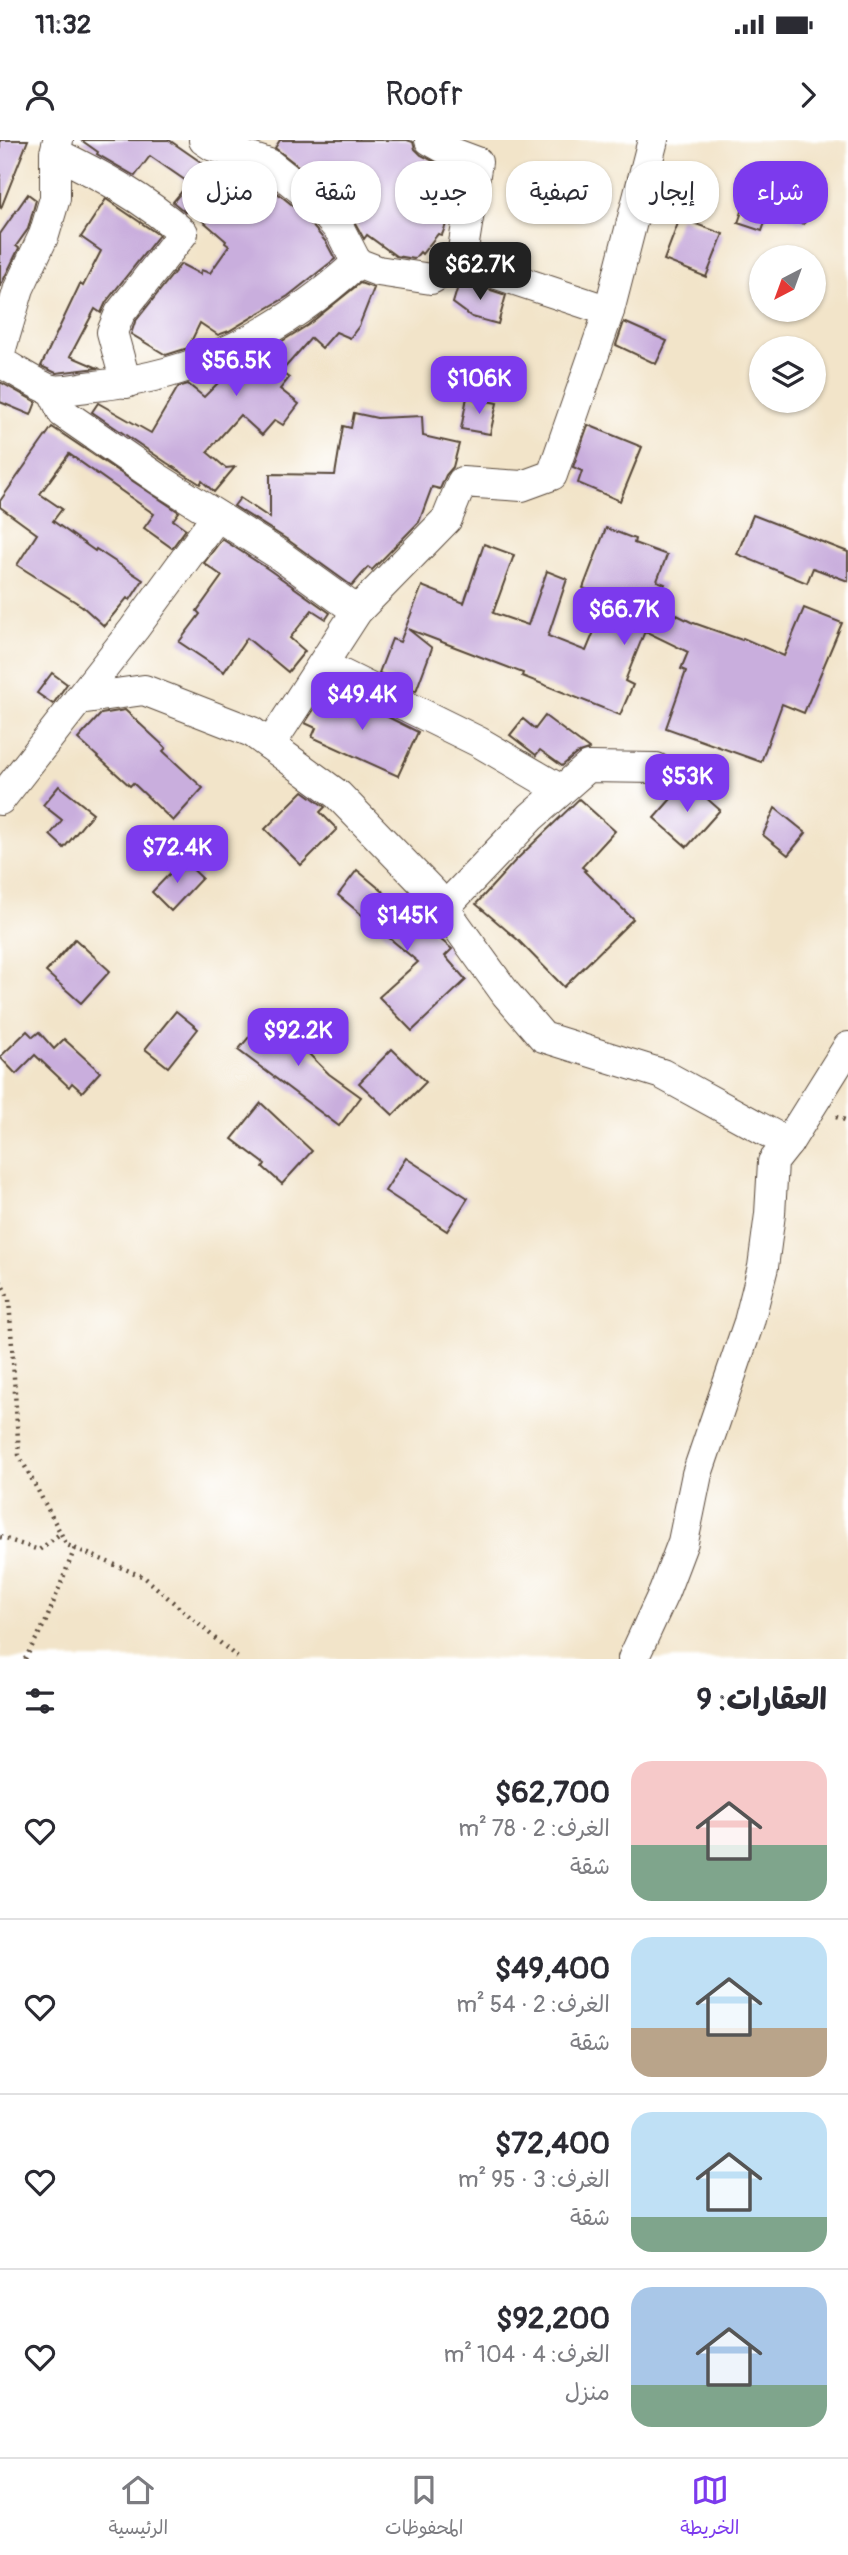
<!DOCTYPE html>
<html lang="ar">
<head>
<meta charset="utf-8">
<style>
  body { margin:0; font-family:Pangolin,"Playpen Sans Arabic",sans-serif; background:#f2f2f3; color:#2b2b33; direction:rtl; height:100vh; display:flex; flex-direction:column; font-size:26px; white-space:nowrap }
  * { box-sizing:border-box; margin:0 }
  p { font-size:23px; color:#7c7c81 }
  .icon { flex:none; width:38px; height:38px; fill:none; stroke:currentColor; stroke-width:2; stroke-linecap:round; stroke-linejoin:round }
  .map { position:relative; height:1519px; overflow:hidden; direction:ltr }
  .panel { display:flex; flex-direction:column; background:#fff; flex:1 }
  .panel>* { flex:none }
  .guide { position:absolute; left:21px; top:21px; width:807px; height:63px; direction:rtl; display:flex; gap:14px }
  .needle { width:46px; rotate:221deg }
  .tools { position:absolute; left:749px; top:105px; display:grid; gap:14px }
  .tools a { display:grid; place-items:center; width:77px; height:77px; border-radius:50%; background:#fff; box-shadow:0 2px 5px #0004; font-size:35px }
  .price { position:absolute; translate:-50% -60px; padding:0 16px; border-radius:14px; background:#7c3aed; color:#fff; font-size:23px; line-height:46px; filter:drop-shadow(0 2px 4px #0008) }
  .price::after { content:''; position:absolute; left:50%; top:42px; width:21px; height:16px; margin-left:-10px; background:inherit; clip-path:polygon(0 0,100% 0,50% 100%) }
  .price.current { background:#222; color:#fff }
  ul { padding:0; list-style:none }
  li { display:flex; align-items:center; gap:21px; height:175px; padding:0 21px }
  li+li { border-top:2px solid #e1e1e2 }
  li span { display:grid; place-items:center; flex:none; width:196px; height:140px; border-radius:21px; color:#555 }
  li>.icon { margin-inline-start:auto }
  span .icon { width:84px; height:84px; fill:#fffc; stroke-width:1 }
  li b { font-size:30px }
  h2 { display:flex; justify-content:space-between; align-items:center; height:84px; padding:0 21px; font-size:30px }
  .pill { padding:0 24px; border-radius:28px; background:#fff; box-shadow:0 2px 5px #0004; font-size:24px; line-height:63px }
  .pill.current { background:#7c3aed; color:#fff }
  .status { display:flex; justify-content:space-between; align-items:center; height:49px; padding:0 35px; background:#fff; direction:ltr }
  .status svg { height:19px; fill:currentColor }
  header { display:flex; justify-content:space-between; align-items:center; height:91px; padding:0 21px; background:#fff; font-size:32px; font-weight:600 }
  .tab-bar { display:flex; justify-content:space-around; align-items:center; height:98px; border-top:2px solid #e1e1e2; background:#fff; font-size:19px; color:#7c7c81 }
  .tab-bar a { display:grid; justify-items:center; gap:4px }
  .tab-bar .current { color:#7c3aed }
  .map>svg:first-child { display:block }
  .building { fill:#c9aedd }
  .lines { fill:none; stroke-linecap:round; stroke-linejoin:round }
  .minor-casing { stroke:#564638; stroke-width:32 }
  .path { stroke:#564638; stroke-width:4.5; stroke-dasharray:2 5; stroke-linecap:butt }
  .minor { stroke:#fff; stroke-width:30 }
</style>
</head>
<body>
<div class="status"><b>11:32</b><svg viewBox="0 0 49 12"><path d="M0 12V9h3v3zM5 12V6h3v6zM10 12V3h3v9zM15 12V0h3v12zM26 1h20v11H26zM47 4h2v5h-2z"/></svg></div>
<header><svg class="icon" aria-label="forward" viewBox="0 0 24 24"><path d="M9 5l7 7-7 7"/></svg>Roofr<svg class="icon" aria-label="person" viewBox="0 0 24 24"><circle cx="12" cy="8" r="4"/><path d="M4 21q1-7 8-7t8 7"/></svg></header>
<div class="map">
<svg width="848" height="1519" viewBox="0 0 848 1519">
  <rect width="100%" height="100%" fill="#fff"/>
  <filter id="ink" filterUnits="userSpaceOnUse"><feTurbulence type="fractalNoise" baseFrequency=".0143" numOctaves="2"/><feDisplacementMap in="SourceGraphic" scale="14" xChannelSelector="R" yChannelSelector="G"/><feConvolveMatrix kernelMatrix="1 2 1 2 8 2 1 2 1" color-interpolation-filters="sRGB"/></filter>
  <filter id="wash" filterUnits="userSpaceOnUse"><feTurbulence type="fractalNoise" baseFrequency=".00686" numOctaves="4" result="noise"/><feDisplacementMap in="SourceGraphic" scale="28" xChannelSelector="R" yChannelSelector="G"/><feGaussianBlur stdDeviation="1.57" result="paint"/><feColorMatrix in="noise" values="0 0 0 0 0 0 0 0 0 0 0 0 0 0 0 0 0 1.4 0 .05"/><feComposite in="paint" operator="in"/></filter>
  <g filter="url(#wash)">
    <rect width="100%" height="100%" fill="#f2e4c9"/>
    <g id="blocks">
      <g class="building">
        <path d="M0,0H28L1,68L0,67Z"/>
        <path d="M81,0H169L208,27L211,24L261,40L301,72L326,102L335,119L288,156L229,191L218,195L200,183L188,208L166,215L131,194L135,182L181,124L200,134L201,130L210,133L229,106L225,103L226,101L188,68L185,72L173,62L189,43L150,16L135,36L97,14L98,12Z"/>
        <path d="M280,0H407L413,2L415,9L421,15L457,33L452,68L442,95L438,94L422,114L420,112L414,119L396,116L367,95L364,99L354,81L326,48L275,8Z"/>
        <path d="M763,43L813,60L804,84L769,71L762,91L738,83L749,51L759,55Z"/>
        <path d="M28,54L36,60L28,89L16,106L19,108L0,147V94Z"/>
        <path d="M106,59L159,95L106,162L101,173L95,169L70,216L98,228L56,233L41,226L80,144L83,146L101,111L81,97Z"/>
        <path d="M680,78L723,94L706,137L664,120Z"/>
        <path d="M463,141L506,155L498,184L472,177L453,163L459,143Z"/>
        <path d="M360,143L374,148L359,186L350,198L336,192L322,208L311,198L281,232L289,238L280,249L299,264L283,285L275,280L262,295L240,275L207,312L226,328L235,327L214,352L202,341L200,344L167,323L92,272L98,263L151,293L178,247L188,244L204,257L234,227L276,205L308,185Z"/>
        <path d="M624,182L667,201L656,224L616,205Z"/>
        <path d="M0,242L36,262L31,275L0,262Z"/>
        <path d="M467,257L497,263L490,294L461,289Z"/>
        <path d="M354,273L377,278L422,276L423,296L459,304L453,327L446,335L440,349L432,347L419,382L372,430L368,427L352,446L288,400L234,366L240,358L270,378V334L335,335L343,286L351,288Z"/>
        <path d="M588,285L642,307L620,361L578,343L582,331L573,327Z"/>
        <path d="M52,287L179,372L173,380L186,389L172,408L144,388L154,374L69,314L40,354L62,369L53,381L95,411L96,409L143,440L130,460L127,458L104,486L82,466L17,425L37,394L0,367V361Z"/>
        <path d="M753,375L848,412V441L813,428L807,443L737,414Z"/>
        <path d="M606,388L635,399L634,403L667,415L657,441L665,444L655,464L691,482L742,500L743,498L784,516L804,468L842,483L804,573L782,564L761,622L666,588L686,531L681,529L688,512L645,491L625,541L633,545L620,575L522,536L523,533L408,489L432,508L416,551L379,533L392,499L400,502L422,446L464,463L484,404L514,415L493,473L528,485L547,431L567,439L548,496L586,511L608,458L583,448Z"/>
        <path d="M222,399L268,429L330,473L326,479L312,470L290,498L305,511L288,532L247,498L224,532L179,502L200,474L197,471L222,436L204,423Z"/>
        <path d="M52,533L67,544L53,564L37,553Z"/>
        <path d="M326,551L342,559L344,555L418,592L398,636L312,597L316,588L305,583Z"/>
        <path d="M125,570L166,608L163,611L203,648L173,681L133,643L130,646L78,599L101,574Z"/>
        <path d="M545,576L589,609L588,610L576,614L562,626L540,610L536,615L510,595L523,579L535,589Z"/>
        <path d="M687,641L720,670L687,707L654,678Z"/>
        <path d="M59,646L93,673L64,708L50,695L62,680L43,665Z"/>
        <path d="M303,651L325,667L320,672L337,689L301,725L265,689Z"/>
        <path d="M579,659L615,691L582,727L586,730L584,731L633,779L564,847L518,800L476,764L515,721Z"/>
        <path d="M775,668L806,693L788,715L763,695Z"/>
        <path d="M183,720L202,738L171,771L152,752Z"/>
        <path d="M357,730L452,809L445,816L466,840L412,891L379,857L418,822L338,755Z"/>
        <path d="M75,799L110,831L81,863L46,832Z"/>
        <path d="M176,871L198,889L168,927L145,909Z"/>
        <path d="M271,871L308,903L303,908L329,934L361,957L339,986L238,910Z"/>
        <path d="M27,891L33,897L39,892L54,909L64,899L100,932L82,952L72,943L69,947L35,915L16,934L0,917Z"/>
        <path d="M392,909L426,942L393,975L359,943Z"/>
        <path d="M261,963L312,1011L282,1044L263,1027L265,1024L232,999Z"/>
        <path d="M406,1018L468,1058L447,1091L385,1051Z"/>
      </g>
    </g>
  </g>
  <g filter="url(#ink)">
    <use href="#blocks" fill-opacity="0" stroke="#564638" stroke-width="2"/>
    <g class="lines">
      <g class="minor-casing">
        <g id="minor">
          <path d="M204,0L213,6L269,24L313,59L341,92L357,123L378,131L431,139L461,122"/>
          <path d="M430,0L453,13L477,22L461,122L609,171"/>
          <path d="M55,13C101,35 145,59 183,93L120,173L112,192L126,243"/>
          <path d="M0,212L19,148L44,95L55,58V13L58,0"/>
          <path d="M0,222C12,228 40,247 52,250C64,252 82,247 95,246C200,235 280,193 357,123"/>
          <path d="M52,250L63,273L157,338L278,414L357,471"/>
          <path d="M323,525L479,602L561,650"/>
          <path d="M79,559L144,550L252,592L338,655L433,753L506,854L543,897L662,934L788,1003"/>
          <path d="M270,605L357,471L447,379L462,342L522,346L552,335L609,171L653,0"/>
          <path d="M0,660L134,489L217,376"/>
          <path d="M444,768L531,677L588,627L656,628"/>
          <path d="M633,1519L664,1452L683,1402L697,1334L749,1182L763,1127L770,1074L773,1022L788,1003L848,907"/>
        </g>
      </g>
      <g class="path">
        <path d="M836,977L848,981"/>
        <path d="M0,1141L9,1159L19,1315L67,1405L144,1437L239,1519"/>
        <path d="M0,1397L39,1410L61,1393"/>
        <path d="M25,1519L46,1481L75,1408"/>
      </g>
      <use href="#minor" class="minor"/>
    </g>
  </g>
</svg>
<div class="tools">
<a><svg class="needle" viewBox="-14 -14 28 28"><path d="M0-13l5 13h-10z" fill="#e53935"/><path d="M0 13l5-13h-10z" fill="#7c7c81"/></svg></a>
<a><svg class="icon" aria-label="layers" viewBox="0 0 24 24"><path d="M12 4l9 5-9 5-9-5zM3 14l9 5 9-5"/></svg></a>
</div>
<b class="price current" style="left:480px;top:162px">$62.7K</b>
<b class="price" style="left:236px;top:258px">$56.5K</b>
<b class="price" style="left:479px;top:276px">$106K</b>
<b class="price" style="left:624px;top:507px">$66.7K</b>
<b class="price" style="left:362px;top:592px">$49.4K</b>
<b class="price" style="left:687px;top:674px">$53K</b>
<b class="price" style="left:177px;top:745px">$72.4K</b>
<b class="price" style="left:407px;top:813px">$145K</b>
<b class="price" style="left:298px;top:928px">$92.2K</b>
<div class="guide">
<a class="pill current">شراء</a>
<a class="pill">إيجار</a>
<a class="pill">تصفية</a>
<a class="pill">جديد</a>
<a class="pill">شقة</a>
<a class="pill">منزل</a>
</div>
</div>
<section class="panel">
<h2>العقارات: 9<svg class="icon" aria-label="filters" viewBox="0 0 24 24"><path d="M4 7h16M4 17h16"/><circle cx="9" cy="7" r="2"/><circle cx="15" cy="17" r="2"/></svg></h2>
<ul>
<li><span style="background:linear-gradient(#f6c9c9 60%,#7fa58c 0)"><svg class="icon" aria-label="home" viewBox="0 0 24 24"><path d="M3 11l9-7 9 7M6 9v11h12V9"/></svg></span><div><b>$62,700</b><p>الغرف: 2 · 78 m²</p><p>شقة</p></div><svg class="icon" aria-label="heart" viewBox="0 0 24 24"><path d="M12 20l-8-8c-3-5 5-10 8-4 3-6 11-1 8 4z"/></svg></li>
<li><span style="background:linear-gradient(#bfe0f5 65%,#b9a48a 0)"><svg class="icon" aria-label="home" viewBox="0 0 24 24"><path d="M3 11l9-7 9 7M6 9v11h12V9"/></svg></span><div><b>$49,400</b><p>الغرف: 2 · 54 m²</p><p>شقة</p></div><svg class="icon" aria-label="heart" viewBox="0 0 24 24"><path d="M12 20l-8-8c-3-5 5-10 8-4 3-6 11-1 8 4z"/></svg></li>
<li><span style="background:linear-gradient(#bfe0f5 75%,#7fa58c 0)"><svg class="icon" aria-label="home" viewBox="0 0 24 24"><path d="M3 11l9-7 9 7M6 9v11h12V9"/></svg></span><div><b>$72,400</b><p>الغرف: 3 · 95 m²</p><p>شقة</p></div><svg class="icon" aria-label="heart" viewBox="0 0 24 24"><path d="M12 20l-8-8c-3-5 5-10 8-4 3-6 11-1 8 4z"/></svg></li>
<li><span style="background:linear-gradient(#a9c7e8 70%,#7fa58c 0)"><svg class="icon" aria-label="home" viewBox="0 0 24 24"><path d="M3 11l9-7 9 7M6 9v11h12V9"/></svg></span><div><b>$92,200</b><p>الغرف: 4 · 104 m²</p><p>منزل</p></div><svg class="icon" aria-label="heart" viewBox="0 0 24 24"><path d="M12 20l-8-8c-3-5 5-10 8-4 3-6 11-1 8 4z"/></svg></li>
</ul>
</section>
<nav class="tab-bar">
<a class="current"><svg class="icon" aria-label="map" viewBox="0 0 24 24"><path d="M3 6l6-2 6 2 6-2v14l-6 2-6-2-6 2zM9 4v14M15 6v14"/></svg>الخريطة</a>
<a><svg class="icon" aria-label="saved" viewBox="0 0 24 24"><path d="M7 4h10v16l-5-4-5 4z"/></svg>المحفوظات</a>
<a><svg class="icon" aria-label="home" viewBox="0 0 24 24"><path d="M3 11l9-7 9 7M6 9v11h12V9"/></svg>الرئيسية</a>
</nav>
</body>
</html>
